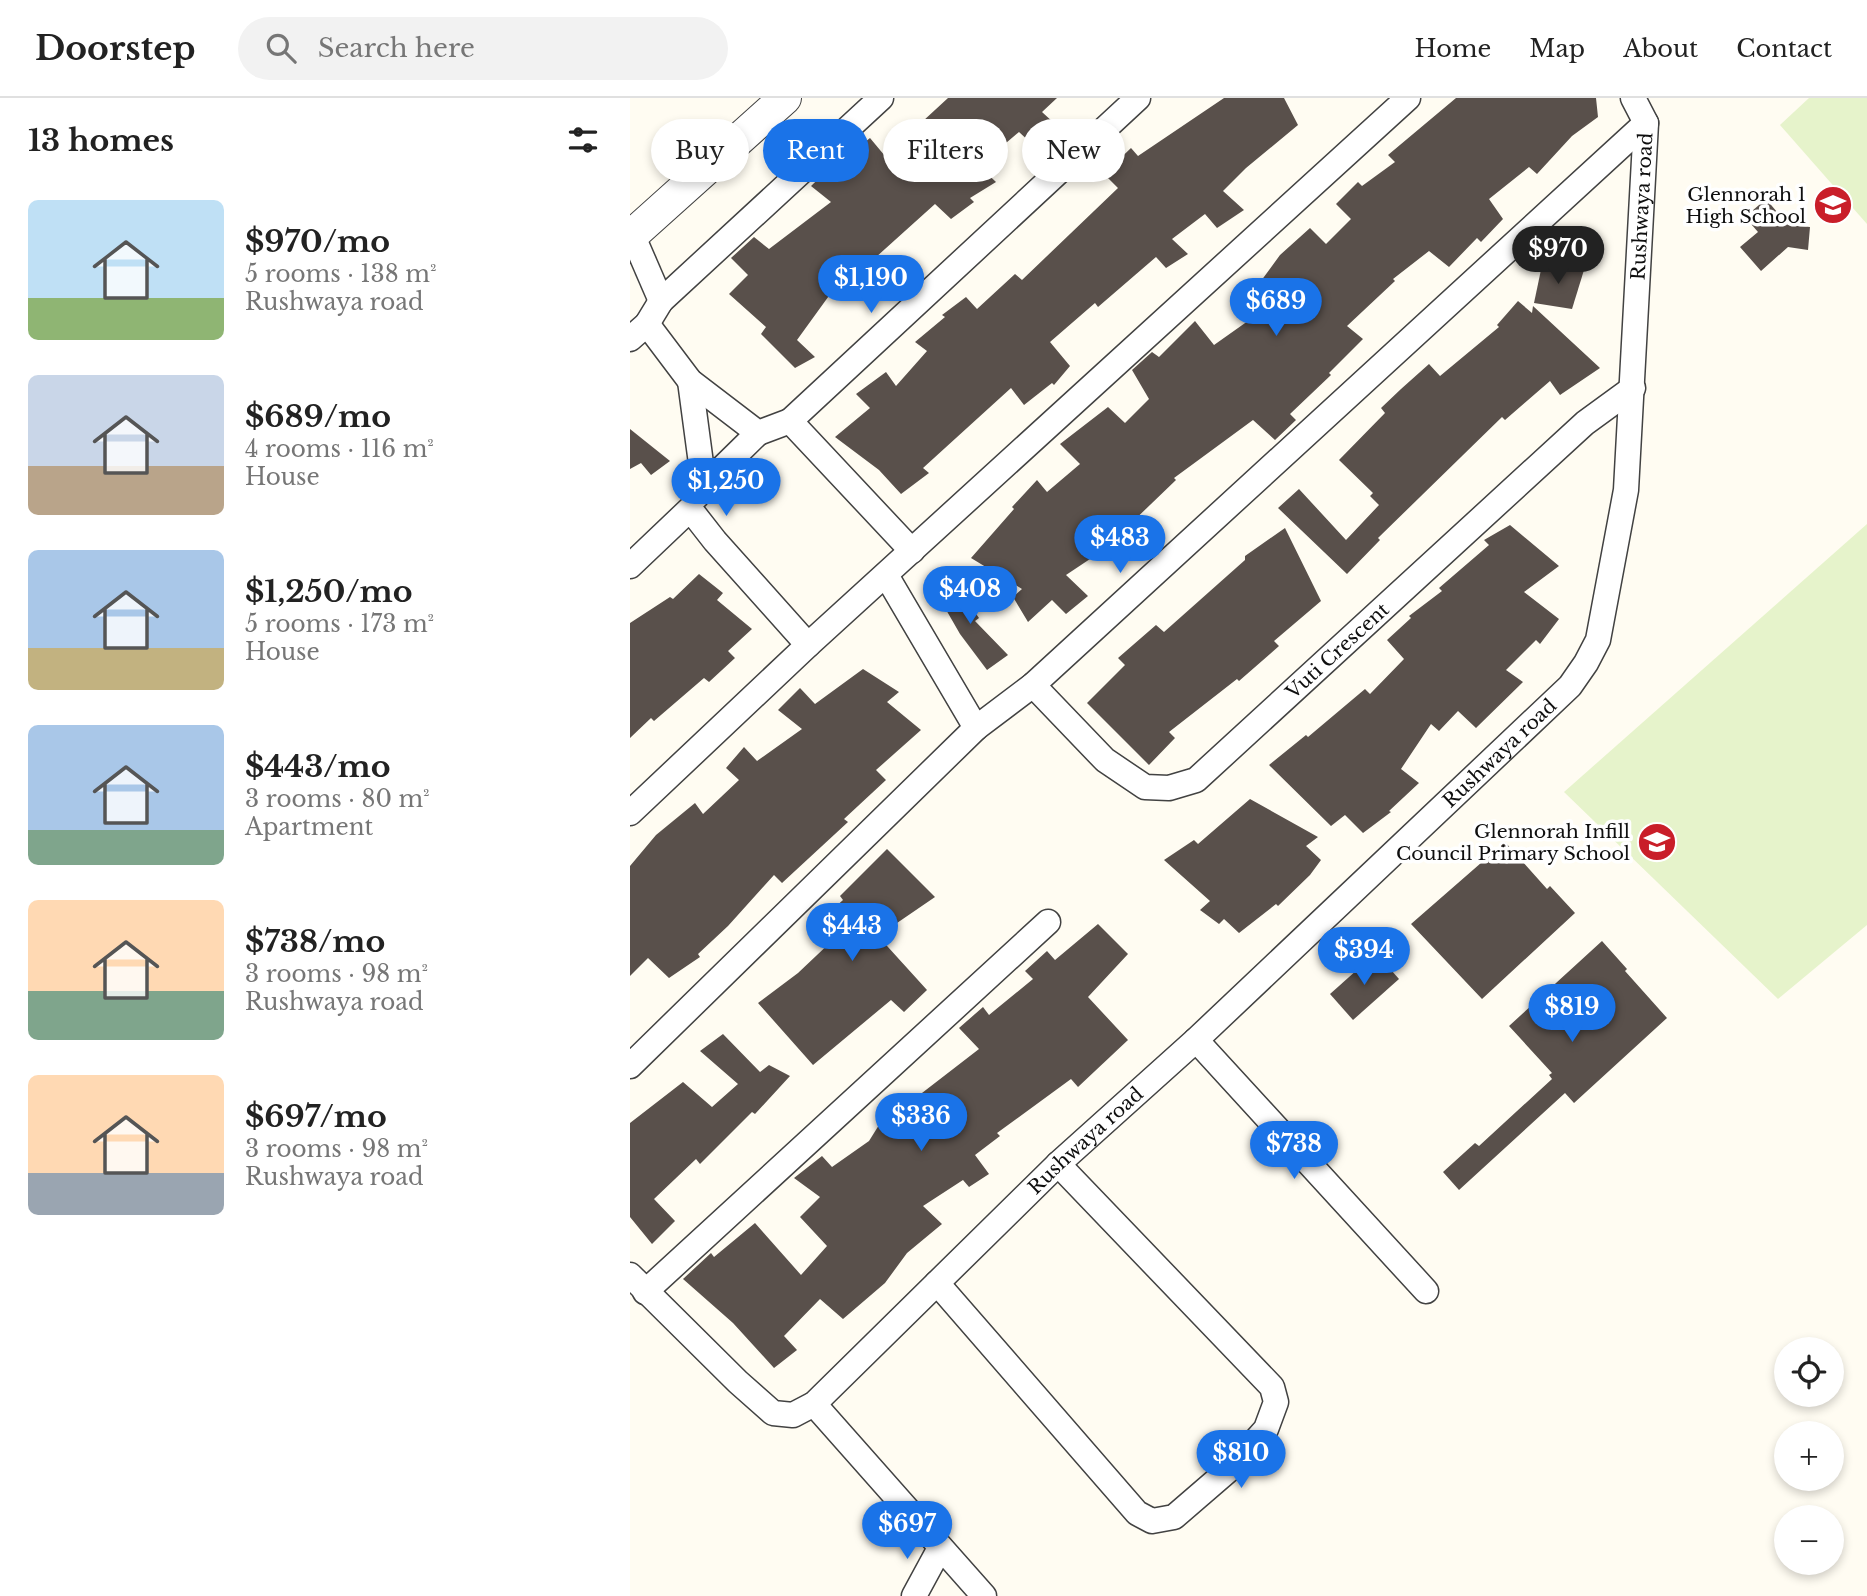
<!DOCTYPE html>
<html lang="en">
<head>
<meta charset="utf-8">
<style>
  body { margin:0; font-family:"Libre Baskerville",serif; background:#f2f2f2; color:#222; height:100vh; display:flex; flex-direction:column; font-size:26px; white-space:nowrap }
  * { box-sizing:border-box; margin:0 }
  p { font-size:23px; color:#767676 }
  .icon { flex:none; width:38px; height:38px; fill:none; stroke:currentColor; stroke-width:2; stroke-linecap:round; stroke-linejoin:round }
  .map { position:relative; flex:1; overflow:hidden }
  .details { display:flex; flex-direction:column; background:#fff; width:630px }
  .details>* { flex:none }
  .guide { position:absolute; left:21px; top:21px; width:665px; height:63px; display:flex; gap:14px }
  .controls { position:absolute; left:1144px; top:1239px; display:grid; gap:14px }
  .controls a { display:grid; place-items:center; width:70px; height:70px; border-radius:50%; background:#fff; box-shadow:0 4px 10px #0003; font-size:35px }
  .price { position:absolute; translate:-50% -60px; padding:0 16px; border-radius:24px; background:#1a73e8; color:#fff; font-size:23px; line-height:46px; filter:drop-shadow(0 2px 4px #0008) }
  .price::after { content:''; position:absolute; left:50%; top:42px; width:21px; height:16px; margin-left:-10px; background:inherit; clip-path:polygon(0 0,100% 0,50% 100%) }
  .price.on { background:#222; color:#fff }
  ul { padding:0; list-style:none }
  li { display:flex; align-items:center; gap:21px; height:175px; padding:0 28px }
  li span { display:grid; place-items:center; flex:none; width:196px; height:140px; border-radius:10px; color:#555 }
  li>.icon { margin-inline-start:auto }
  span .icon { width:84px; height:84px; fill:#fffc; stroke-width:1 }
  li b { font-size:30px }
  h2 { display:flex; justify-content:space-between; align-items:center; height:84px; padding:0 28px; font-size:30px }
  .chip { padding:0 24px; border-radius:32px; background:#fff; box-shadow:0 4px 10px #0003; font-size:24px; line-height:63px }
  .chip.on { background:#1a73e8; color:#fff }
  header { display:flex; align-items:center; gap:42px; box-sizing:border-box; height:98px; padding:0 35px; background:#fff; border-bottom:2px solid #e0e0e0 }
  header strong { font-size:33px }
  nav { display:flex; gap:38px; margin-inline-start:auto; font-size:24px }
  .search { width:490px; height:63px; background:#f2f2f2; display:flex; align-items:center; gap:18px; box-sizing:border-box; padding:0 24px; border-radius:38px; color:#767676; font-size:26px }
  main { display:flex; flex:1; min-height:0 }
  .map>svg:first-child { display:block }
  .pitch { fill:#e6f3cb }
  .building { fill:#59504b }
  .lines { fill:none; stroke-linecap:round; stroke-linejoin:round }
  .minor-casing { stroke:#424242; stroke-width:27 }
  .tertiary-casing { stroke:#424242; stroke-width:34 }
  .minor { stroke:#fff; stroke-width:24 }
  .tertiary { stroke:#fff; stroke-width:32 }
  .labels { text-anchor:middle; stroke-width:7; stroke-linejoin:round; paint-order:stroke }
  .poi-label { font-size:19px; fill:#0f0f0f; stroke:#fff; text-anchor:end }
  .street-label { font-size:19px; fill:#0f0f0f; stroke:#fff }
</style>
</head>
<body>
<header>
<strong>Doorstep</strong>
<div class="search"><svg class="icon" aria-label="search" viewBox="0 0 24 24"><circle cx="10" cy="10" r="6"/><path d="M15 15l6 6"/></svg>Search here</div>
<nav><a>Home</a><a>Map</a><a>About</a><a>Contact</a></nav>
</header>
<main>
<section class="details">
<h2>13 homes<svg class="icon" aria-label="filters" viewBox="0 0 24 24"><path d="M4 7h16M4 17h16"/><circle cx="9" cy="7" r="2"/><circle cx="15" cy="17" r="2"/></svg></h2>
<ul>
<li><span style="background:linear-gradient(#bfe0f5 70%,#8fb573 0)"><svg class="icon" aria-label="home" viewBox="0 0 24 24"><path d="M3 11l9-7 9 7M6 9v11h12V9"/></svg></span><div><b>$970/mo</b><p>5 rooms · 138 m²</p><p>Rushwaya road</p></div></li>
<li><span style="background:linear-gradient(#c9d6e8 65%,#b9a48a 0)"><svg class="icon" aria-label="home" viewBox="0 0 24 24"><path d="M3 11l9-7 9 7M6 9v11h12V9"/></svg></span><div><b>$689/mo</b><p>4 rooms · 116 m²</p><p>House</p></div></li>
<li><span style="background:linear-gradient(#a9c7e8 70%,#c2b280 0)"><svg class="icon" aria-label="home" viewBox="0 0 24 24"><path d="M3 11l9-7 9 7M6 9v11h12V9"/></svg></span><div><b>$1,250/mo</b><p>5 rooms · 173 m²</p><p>House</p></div></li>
<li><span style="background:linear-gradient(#a9c7e8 75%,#7fa58c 0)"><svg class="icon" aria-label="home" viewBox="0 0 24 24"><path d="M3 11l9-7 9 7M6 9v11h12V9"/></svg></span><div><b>$443/mo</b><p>3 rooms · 80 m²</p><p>Apartment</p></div></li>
<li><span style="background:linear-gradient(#ffd9b3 65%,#7fa58c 0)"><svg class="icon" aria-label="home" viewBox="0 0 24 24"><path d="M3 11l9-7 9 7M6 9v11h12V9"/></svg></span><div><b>$738/mo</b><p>3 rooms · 98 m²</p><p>Rushwaya road</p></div></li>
<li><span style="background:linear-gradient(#ffd9b3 70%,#9aa5b1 0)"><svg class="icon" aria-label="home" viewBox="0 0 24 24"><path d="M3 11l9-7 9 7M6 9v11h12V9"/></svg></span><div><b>$697/mo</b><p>3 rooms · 98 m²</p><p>Rushwaya road</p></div></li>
</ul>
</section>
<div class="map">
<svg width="1237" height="1498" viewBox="0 0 1237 1498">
  <rect width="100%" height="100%" fill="#fffcf2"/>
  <g class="pitch">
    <path d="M1179,0H1237V126L1150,27Z"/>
    <path d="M1237,426V827L1148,901L934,694Z"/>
  </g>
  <g class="building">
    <path d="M318,0H427L412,14L424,25L402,46L389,34L349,68L366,84L340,100L344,104L321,121L305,106L245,160L259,177L239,194L228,183L206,201L201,195L167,242L185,259L165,270L131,236L136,229L99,196L118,177L101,160L124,139L139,151L201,104L181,88L204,66L206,67L240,40L255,58Z"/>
    <path d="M594,0H654L668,27L616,70L593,93L614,112L587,130L575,116L542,141L558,156L536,170L526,159L468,209L465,205L420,244L440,268L424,287L422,285L394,307L381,290L293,370L299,375L271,396L249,372L205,339L240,310L226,296L256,274L266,288L297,253L285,244L315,219L312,217L336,199L347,211L385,176L392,182L488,90L474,76L501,50L508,58Z"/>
    <path d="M826,0H966L968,19L942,38L907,76L899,69L859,101L873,121L851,144L847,140L819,169L799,153L763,181L765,183L717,228L733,241L699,275L701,277L660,316L666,322L645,342L623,322L544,380L546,382L494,432L509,444L484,463L472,453L436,477L458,498L436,516L422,502L398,524L383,499L392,491L341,460L384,411L382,409L407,382L417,394L450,366L430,346L478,309L495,325L519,301L502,272L522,254L529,259L565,223L584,247L625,218L619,212L646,194L631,183L650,157L680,130L696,146L721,121L706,106L728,84L732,88L765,64L758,57Z"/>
    <path d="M1136,101L1158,127L1180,129L1178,152L1158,149L1131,173L1110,149L1128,134L1115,119Z"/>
    <path d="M912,167L954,172L942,211L904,205Z"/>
    <path d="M888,203L902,215L903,208L970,270L930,297L920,283L875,322L872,319L748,440L750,442L717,476L648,410L669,391L716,442L749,407L740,398L743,395L709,362L755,315L751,310L771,291L799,266L810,278L869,229L867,227Z"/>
    <path d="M0,331L40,363L21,377L11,365L0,371Z"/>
    <path d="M880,427L929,468L894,494L929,521L910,546L906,542L876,572L893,584L846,630L828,613L809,633L801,626L771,671L789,685L759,713L761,714L733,735L715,717L701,728L639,667L676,637L678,639L735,591L740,596L774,561L757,542L781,520L779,518L812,493L809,490L859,447L854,442Z"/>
    <path d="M655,430L691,503L644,543L649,548L609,583L607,581L539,634L545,640L519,667L457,605L495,567L488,560L526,527L534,534L615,462V458Z"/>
    <path d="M69,476L93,495L87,502L122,531L98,553L105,560L79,584L74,580L24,623L21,620L0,640V525L40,499L43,501Z"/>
    <path d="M308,485L316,493L324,485L349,520L345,523L378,557L357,572L330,536L303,489Z"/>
    <path d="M233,571L269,594L257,604L291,632L246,672L256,682L214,721L218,724L152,785L144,777L98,828L68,856L70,859L39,880L18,860L0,878V768L26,737L65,705L73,716L109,682L96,670L114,649L127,663L172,631L148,612L170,590L185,606Z"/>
    <path d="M620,701L688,739L676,748L691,762L680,777L648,808L646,806L609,835L594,821L589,826L570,812L580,803L534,762L564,742L568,746Z"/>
    <path d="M875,744L917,791L920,788L945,815L852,901L781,826Z"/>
    <path d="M257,751L305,799L248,838L297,892L274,914L261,902L183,967L128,905L168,875L205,840L190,823L213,802L210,798Z"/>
    <path d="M468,826L498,856L458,899L498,942L448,989L441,981L367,1035L370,1038L345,1057L359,1076L339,1089L333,1082L293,1108L312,1126L277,1155L255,1185L213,1221L190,1201L154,1238L167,1252L144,1270L103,1225L53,1181L81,1155L84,1159L125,1125L171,1177L197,1148L170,1119L190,1099L164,1080L192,1058L202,1069L239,1043L254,1019L257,1022L349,951L329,930L353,909L359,917L403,881L395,873L417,853L425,862Z"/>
    <path d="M972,843L997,871L995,873L1037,920L944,1005L935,995L829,1092L813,1074L845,1045L849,1048L922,981L919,977L922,975L879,928Z"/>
    <path d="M746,855L769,881L723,922L700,896Z"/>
    <path d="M93,936L130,974L139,967L160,978L125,1016L122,1014L70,1066L66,1061L24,1101L45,1123L22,1146L0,1119V1025L53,984L82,1009L108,986L70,953Z"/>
  </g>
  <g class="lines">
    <g class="minor-casing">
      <g id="minor">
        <path d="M2,136L31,203"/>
        <path d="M17,226L60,283L128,335L160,323"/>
        <path d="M0,241L17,226L31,203L251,0"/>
        <path d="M60,283L74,388"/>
        <path d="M67,398L74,388L128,335"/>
        <path d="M282,453L160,323L508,0"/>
        <path d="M0,468L60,411L85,443L178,547"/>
        <path d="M256,477L346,630"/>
        <path id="s1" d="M403,587L475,662L515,689L539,690L566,682L955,325L1003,290"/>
        <path d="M0,715L178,547L778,0"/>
        <path d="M566,942L796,1193"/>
        <path d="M0,968L346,630L403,587L1016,25"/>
        <path id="s2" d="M0,1177L108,1284L143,1315L163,1317L184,1306L428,1066L566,942L940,588L956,565L968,542L996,392L1016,25L1003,0"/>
        <path d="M307,1185L507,1415L522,1423L544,1419L602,1369L636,1331L646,1304L642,1289L428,1066"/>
        <path d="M15,1194L418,824"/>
        <path d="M184,1306L354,1498"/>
        <path d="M284,1498L310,1450"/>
      </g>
    </g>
    <g class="tertiary-casing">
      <path id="tertiary" d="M0,139L155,0"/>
    </g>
    <use href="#minor" class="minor"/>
    <use href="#tertiary" class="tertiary"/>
  </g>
  <defs>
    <g id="school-disc" transform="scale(2.0125)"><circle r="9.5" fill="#c91e29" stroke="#fff"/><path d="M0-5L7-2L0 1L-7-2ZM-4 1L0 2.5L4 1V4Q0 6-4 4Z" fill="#fff"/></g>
  </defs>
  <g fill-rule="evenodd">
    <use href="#school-disc" x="1203" y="107"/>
    <use href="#school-disc" x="1027" y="744"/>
  </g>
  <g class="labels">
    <g class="poi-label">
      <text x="1176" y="103">Glennorah 1<tspan x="1176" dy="22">High School</tspan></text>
      <text x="1000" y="740">Glennorah Infill<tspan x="1000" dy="22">Council Primary School</tspan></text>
    </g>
    <g class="street-label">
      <text dy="7" stroke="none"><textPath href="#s2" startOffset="1776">Rushwaya road</textPath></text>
      <text dy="7" stroke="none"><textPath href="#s1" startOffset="396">Vuti Crescent</textPath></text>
      <text dy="7" stroke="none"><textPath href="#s2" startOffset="1188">Rushwaya road</textPath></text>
      <text dy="7" stroke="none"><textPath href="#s2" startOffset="621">Rushwaya road</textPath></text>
    </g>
  </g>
</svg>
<div class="controls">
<a><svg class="icon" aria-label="locate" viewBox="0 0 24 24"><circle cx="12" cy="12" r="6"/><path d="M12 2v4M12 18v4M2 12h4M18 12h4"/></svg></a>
<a>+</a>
<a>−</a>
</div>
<b class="price on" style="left:928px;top:188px">$970</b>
<b class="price" style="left:241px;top:217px">$1,190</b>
<b class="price" style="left:646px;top:240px">$689</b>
<b class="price" style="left:96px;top:420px">$1,250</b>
<b class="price" style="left:490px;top:477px">$483</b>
<b class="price" style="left:340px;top:528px">$408</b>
<b class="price" style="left:222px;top:865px">$443</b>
<b class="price" style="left:734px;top:889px">$394</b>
<b class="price" style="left:942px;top:946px">$819</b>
<b class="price" style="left:291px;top:1055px">$336</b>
<b class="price" style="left:664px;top:1083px">$738</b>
<b class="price" style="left:611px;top:1392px">$810</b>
<b class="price" style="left:277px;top:1463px">$697</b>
<div class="guide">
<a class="chip">Buy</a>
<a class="chip on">Rent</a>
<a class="chip">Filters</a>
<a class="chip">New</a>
</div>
</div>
</main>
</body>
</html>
